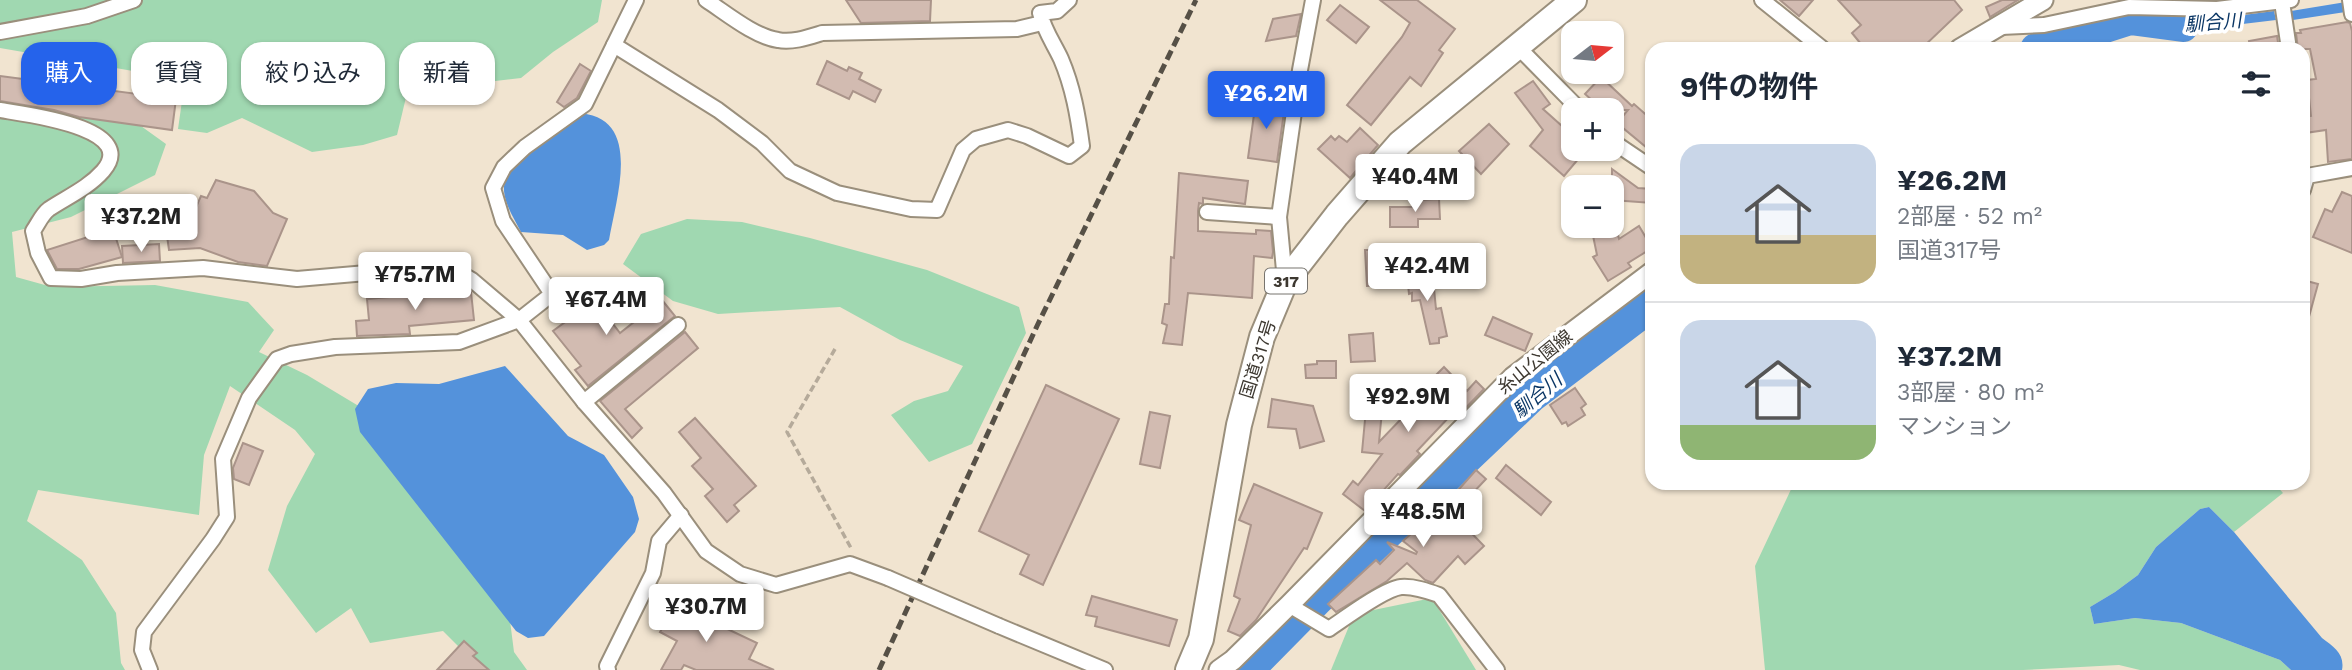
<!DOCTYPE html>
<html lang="ja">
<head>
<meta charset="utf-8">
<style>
  body { margin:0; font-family:"Work Sans","Noto Sans JP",sans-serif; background:#f6f6f7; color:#1f2937; height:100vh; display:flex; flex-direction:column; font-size:26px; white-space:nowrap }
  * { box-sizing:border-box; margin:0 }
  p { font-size:23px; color:#747a83 }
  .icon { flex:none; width:38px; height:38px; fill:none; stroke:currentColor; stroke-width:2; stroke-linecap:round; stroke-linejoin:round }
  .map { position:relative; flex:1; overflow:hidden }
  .sheet { position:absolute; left:1645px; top:42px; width:665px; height:448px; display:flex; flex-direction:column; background:#fff; border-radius:21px; box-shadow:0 2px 5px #0004 }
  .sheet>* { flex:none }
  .hud { position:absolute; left:21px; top:42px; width:665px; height:63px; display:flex; gap:14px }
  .needle { width:46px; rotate:74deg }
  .controls { position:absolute; left:1561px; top:21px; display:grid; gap:14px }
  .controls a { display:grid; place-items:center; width:63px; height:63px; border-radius:14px; background:#fff; box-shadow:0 2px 5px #0004; font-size:35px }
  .price { position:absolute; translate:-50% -60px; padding:0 16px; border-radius:7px; background:#fff; color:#222; font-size:23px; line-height:46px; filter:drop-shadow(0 2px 4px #0008) }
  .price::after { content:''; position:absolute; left:50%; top:42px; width:21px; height:16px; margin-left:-10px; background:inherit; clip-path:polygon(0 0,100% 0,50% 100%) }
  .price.on { background:#2563eb; color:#fff }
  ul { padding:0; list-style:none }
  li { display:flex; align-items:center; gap:21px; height:175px; padding:0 35px }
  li+li { border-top:2px solid #e0e1e3 }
  li span { display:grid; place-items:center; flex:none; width:196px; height:140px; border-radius:21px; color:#555 }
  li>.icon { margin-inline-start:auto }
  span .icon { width:84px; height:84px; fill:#fffc; stroke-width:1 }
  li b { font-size:30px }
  h2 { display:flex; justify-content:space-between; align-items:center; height:84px; padding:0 35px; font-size:30px }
  .pill { padding:0 24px; border-radius:21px; background:#fff; box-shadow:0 2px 5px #0004; font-size:24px; line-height:63px }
  .pill.on { background:#2563eb; color:#fff }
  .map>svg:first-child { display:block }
  .green { fill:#a0d8b1 }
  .water { fill:#5492db }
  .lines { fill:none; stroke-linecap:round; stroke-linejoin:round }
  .river { stroke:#5492db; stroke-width:32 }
  .building { fill:#d2bbb1; stroke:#aa948a; stroke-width:2 }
  .street-casing { stroke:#9a8f7c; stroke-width:18 }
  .secondary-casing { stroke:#9a8f7c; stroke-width:23 }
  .highway-casing { stroke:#9a8f7c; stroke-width:28 }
  .path { stroke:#b5aa9a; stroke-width:3.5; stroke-dasharray:7 3.5; stroke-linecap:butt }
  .street { stroke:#fff; stroke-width:14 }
  .secondary { stroke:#fff; stroke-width:19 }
  .highway { stroke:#fff; stroke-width:24 }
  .rail { stroke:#565046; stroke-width:5; stroke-dasharray:10 5; stroke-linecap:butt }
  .street-bridge-casing { stroke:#9a8f7c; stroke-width:18; stroke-linecap:butt }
  .street-bridge { stroke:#fff; stroke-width:14 }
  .labels { text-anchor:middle; stroke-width:7; stroke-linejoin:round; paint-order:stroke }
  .shield { fill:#fff; stroke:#77746e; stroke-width:2 }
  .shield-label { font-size:16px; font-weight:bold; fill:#3d3830 }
  .street-label { font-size:18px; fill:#3d3830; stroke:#fff }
  .water-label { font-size:19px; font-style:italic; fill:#093564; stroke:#fff }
</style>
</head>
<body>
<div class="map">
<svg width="2352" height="670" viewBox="0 0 2352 670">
  <rect width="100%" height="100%" fill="#f1e4d0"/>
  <g class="green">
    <path d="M0,0H602L598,22L553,52L521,78L487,82L442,64L408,89L397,135L363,145L312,152L242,118L207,133L178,129L185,80L0,48Z"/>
    <path d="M0,90L127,116L166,144L155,175L71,217L12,232L16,277L52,287L155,285L248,302L274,330L259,352L307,375L372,414L508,605L514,652L527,670H482L443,631L370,643L351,608L316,633L268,570L287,506L315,454L295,430L230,386L204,455L199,515L38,490L27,521L82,560L116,613L121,663L125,670H0Z"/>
    <path d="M687,219L742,222L810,238L927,270L1019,307L1026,333L972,444L929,462L891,415L914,401L948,391L963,366L900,340L840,307L718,314L673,301L623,264L641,234Z"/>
    <path d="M1794,483H2274L2283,493L2234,532L2209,507L2200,509L2156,547L2138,575L2115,592L2090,607L2094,624L2135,618L2181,623L2280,660L2291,670H2140L2119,665L2023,670H1765L1755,566Z"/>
    <path d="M1432,598L1476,670H1331L1354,614Z"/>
  </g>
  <g class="water">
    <path d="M2352,1V11L2293,20L2291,11Z"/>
    <path d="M2274,11L2276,20L2184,31L2139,27L2140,18L2183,23Z"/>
    <path d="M575,113C645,114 616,198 609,240L604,245L587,250L563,235L521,232C515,220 505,205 504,191C501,160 552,130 575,113Z"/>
    <path d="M505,366L568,436L604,455L633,497L639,519L635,532L544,636L528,638L516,631L360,432L355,409L368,389L396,383L439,384Z"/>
    <path d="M2209,507L2234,532L2322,638C2334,647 2345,654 2342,670H2291L2280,660L2181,623L2135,618L2094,624L2090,607L2115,592L2138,575L2156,547L2200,509Z"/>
  </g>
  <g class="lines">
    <g class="river">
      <path d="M2036,49L2130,19L2183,26"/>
      <path d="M1248,670L1316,601L1532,396L1652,305"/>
    </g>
  </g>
  <g class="building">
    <path d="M846,0H931L930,21L861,23Z"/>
    <path d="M1380,0H1417L1455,29L1439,50L1443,53L1421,86L1410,77L1371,125L1347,105L1402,37L1410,23Z"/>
    <path d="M1780,0H1813L1799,16Z"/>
    <path d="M1838,0H1954L1962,10L1921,49H1865L1852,33L1861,25Z"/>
    <path d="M2002,0H2018L1990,17L1986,7Z"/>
    <path d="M1340,5L1369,27L1356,43L1327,20Z"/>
    <path d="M1301,14L1296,36L1266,41L1273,19Z"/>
    <path d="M2347,22L2350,23L2352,31V159L2328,162L2326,130L2305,133L2303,117L2311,116L2307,80L2316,79L2310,49H2298L2296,33H2301L2300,30Z"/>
    <path d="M2277,36L2279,49H2250L2249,41Z"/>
    <path d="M827,61L847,71L849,67L862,73L859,79L881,90L875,102L853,91L849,99L817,84Z"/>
    <path d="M580,64L591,71L577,98L564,107L557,102Z"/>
    <path d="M0,76L176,99L172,130L79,117L54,110L0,101Z"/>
    <path d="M1601,77L1632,106L1634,104L1652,120V152L1617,123L1628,110H1603L1585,94Z"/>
    <path d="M1533,81L1550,104L1543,109L1572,135L1570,138L1573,141V149H1582L1585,151L1564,176L1530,146L1543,130L1515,93Z"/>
    <path d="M1256,100L1285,105L1277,162L1248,158Z"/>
    <path d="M1489,124L1509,144L1481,174L1459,151Z"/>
    <path d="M1360,128L1378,145L1350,178L1318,149L1331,136L1335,140L1339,136L1347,142Z"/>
    <path d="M1612,169L1638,188L1652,189V203L1612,200Z"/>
    <path d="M1179,173L1248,181L1245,204L1203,198V204L1199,203L1198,211V231L1256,234V230L1271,231L1273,252L1272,258L1254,256L1252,298L1188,293L1182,345L1163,343L1167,325L1162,323L1165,304H1169L1171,257L1174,258Z"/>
    <path d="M216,180L254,191L273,213L287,219L267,266L238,262L200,248L169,250L167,236L181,235L188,225L201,196L207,198Z"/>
    <path d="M2342,192L2352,196V253L2313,237L2325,209L2332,212Z"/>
    <path d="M1439,199L1440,219H1418V227H1390V207H1417V200Z"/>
    <path d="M1591,226H1616L1619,239L1639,226L1652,248L1628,263L1631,267L1608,281L1593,257L1597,255Z"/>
    <path d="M113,229L122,257L79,269H57L47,250Z"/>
    <path d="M159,244L160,261L123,263L122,246Z"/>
    <path d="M1365,250H1382L1384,285L1367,286Z"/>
    <path d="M1432,268L1436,309L1441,308L1447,336L1439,338V343L1430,344L1420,300L1412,301V293L1409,294L1407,275H1413L1412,269Z"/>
    <path d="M2303,280L2318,284L2307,324L2303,323Z"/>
    <path d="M469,290L471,292L474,320L409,326L410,334L357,336L356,321L369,320L367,299Z"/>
    <path d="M594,299L620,333L662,300L675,316L588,386L575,370L581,366L553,331L576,314L571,308Z"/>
    <path d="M1493,317L1532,334L1525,351L1485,335Z"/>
    <path d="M685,332L698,348L625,409L642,428L632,438L600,401Z"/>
    <path d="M1373,333L1375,361L1351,362L1349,335Z"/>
    <path d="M1317,361H1336V378H1306L1305,365L1317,364Z"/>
    <path d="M1444,367L1467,391L1476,381L1484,389L1455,419L1451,415L1417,451L1420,454L1400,475L1398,474L1365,511L1343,494L1353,481L1358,485L1382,454L1362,452L1366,409L1382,411L1379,442L1428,391L1424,387Z"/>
    <path d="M1046,385L1119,419L1043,585L1020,574L1029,555L979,531Z"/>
    <path d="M1575,388L1586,404L1581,408L1585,415L1568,426L1566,422L1562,424L1550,405Z"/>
    <path d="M1272,399L1313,406L1324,441L1300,448L1296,429L1268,427Z"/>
    <path d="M1150,412L1170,416L1160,468L1140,464Z"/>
    <path d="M695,418L756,486L734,505L739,511L727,522L705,496L713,489L692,466L701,458L679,432Z"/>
    <path d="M243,443L263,451L249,485L234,479L233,468Z"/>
    <path d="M1506,465L1551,502L1541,515L1496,478Z"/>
    <path d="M1476,470L1486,479L1453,514L1484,546L1465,564L1458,556L1433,583L1425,580L1407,563L1387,581L1336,612L1328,604L1376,560L1380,564L1394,550L1387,542L1416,554L1417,552L1403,541L1452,497Z"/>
    <path d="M1254,484L1322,513L1307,549L1304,548L1256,620L1240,636L1228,631L1240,599L1234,596L1251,525L1239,520Z"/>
    <path d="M1092,596L1177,620L1169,646L1095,626L1097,617L1086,615Z"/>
    <path d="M678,601L703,615L702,617L757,643L749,659L774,670H696L684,665L681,670H661L677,641L660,632Z"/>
    <path d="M464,641L477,653L473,656L489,670H437Z"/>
  </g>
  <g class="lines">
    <g class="street-casing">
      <g id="street">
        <path d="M706,0C726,13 755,37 778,40C792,43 809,37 822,33L1017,29L1042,23"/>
        <path d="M1762,0L1823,49"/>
        <path d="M2350,0L2352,14"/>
        <path d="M2282,2L2289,49"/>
        <path d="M2001,27L2044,25L2129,7L2217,9L2291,0"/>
        <path d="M0,32L87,16L134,0"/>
        <path d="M614,45L718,110L762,143L790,171L837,193L911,209L937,210L963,150L976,139L1008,130L1027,136L1069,156L1082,146C1078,116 1073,87 1061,59C1054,44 1044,30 1040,13L1057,11L1069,0"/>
        <path d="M1517,46L1580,110"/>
        <path d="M0,110C22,114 141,127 103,171C88,188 67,197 49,209C42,214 38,224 33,231L38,253L51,278L81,279L117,273L203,268L297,279L448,266L472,280L519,320L584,402L664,493L706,551L740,574L776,585L850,564L888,578"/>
        <path d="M1612,141L1652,168"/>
        <path d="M2303,190L2307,176L2352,168"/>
        <path d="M1207,212L1279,217"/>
        <path d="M1285,281L1279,217L1300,70L1313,0"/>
        <path d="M584,402L678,325"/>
        <path d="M1289,605L1329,629C1345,618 1384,589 1401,587C1414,586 1428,591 1439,595L1497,670"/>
        <path d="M999,626L1105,670"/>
        <path d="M150,670L142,650L144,632L213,539L227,517L223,459L249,398L277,359L291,354L335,347L459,342L519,320L552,294L503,221L493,188L504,167L525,147L585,104L636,0"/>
        <path d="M608,670L607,666L653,573L659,541L681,515"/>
      </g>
    </g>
    <g class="secondary-casing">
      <g id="secondary">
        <path d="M1960,49L2043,0"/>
        <path d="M1219,670L1233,660L1289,605L1513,377L1652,272"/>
      </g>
    </g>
    <g class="highway-casing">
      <path id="highway" d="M1188,670L1201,639L1239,425L1262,337L1285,282L1337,215L1400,143L1574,0"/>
    </g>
    <path class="path" d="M835,349L787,432L851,548"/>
    <use href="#street" class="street"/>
    <use href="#secondary" class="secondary"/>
    <use href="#highway" class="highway"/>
    <path class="rail" d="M879,670L1037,326L1196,0"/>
    <g class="street-bridge-casing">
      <path id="street-bridge" d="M888,578L999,626"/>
    </g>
    <use href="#street-bridge" class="street-bridge"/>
  </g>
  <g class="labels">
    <rect class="shield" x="1265" y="268.5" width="42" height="25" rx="5"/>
    <g class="shield-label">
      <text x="1286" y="287">317</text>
    </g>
    <g class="street-label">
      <text transform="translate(1258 359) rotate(-73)" y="6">国道317号</text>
      <text transform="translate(1535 362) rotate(-39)" y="6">糸山公園線</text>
    </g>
    <g class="water-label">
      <text transform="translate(2213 22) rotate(-5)" y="7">馴合川</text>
      <text transform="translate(1537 395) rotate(-40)" y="7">馴合川</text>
    </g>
  </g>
</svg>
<div class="controls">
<a><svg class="needle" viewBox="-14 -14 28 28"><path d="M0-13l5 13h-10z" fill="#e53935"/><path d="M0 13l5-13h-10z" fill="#747a83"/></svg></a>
<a>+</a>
<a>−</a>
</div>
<b class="price on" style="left:1266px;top:131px">¥26.2M</b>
<b class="price" style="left:1415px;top:214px">¥40.4M</b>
<b class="price" style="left:141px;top:254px">¥37.2M</b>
<b class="price" style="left:1427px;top:303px">¥42.4M</b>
<b class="price" style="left:415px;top:312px">¥75.7M</b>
<b class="price" style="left:606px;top:337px">¥67.4M</b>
<b class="price" style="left:1408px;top:434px">¥92.9M</b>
<b class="price" style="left:1423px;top:549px">¥48.5M</b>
<b class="price" style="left:706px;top:644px">¥30.7M</b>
<div class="hud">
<a class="pill on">購入</a>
<a class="pill">賃貸</a>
<a class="pill">絞り込み</a>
<a class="pill">新着</a>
</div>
<section class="sheet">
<h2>9件の物件<svg class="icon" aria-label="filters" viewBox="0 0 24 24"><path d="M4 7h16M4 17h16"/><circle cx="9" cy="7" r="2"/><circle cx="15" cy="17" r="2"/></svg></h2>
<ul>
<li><span style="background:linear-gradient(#c9d6e8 65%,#c2b280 0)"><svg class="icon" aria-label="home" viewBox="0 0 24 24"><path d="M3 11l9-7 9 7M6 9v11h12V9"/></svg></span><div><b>¥26.2M</b><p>2部屋 · 52 m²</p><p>国道317号</p></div></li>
<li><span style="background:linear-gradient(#c9d6e8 75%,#8fb573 0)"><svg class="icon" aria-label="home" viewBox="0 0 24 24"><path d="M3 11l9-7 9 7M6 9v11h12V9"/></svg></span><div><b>¥37.2M</b><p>3部屋 · 80 m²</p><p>マンション</p></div></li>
</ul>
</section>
</div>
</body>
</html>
